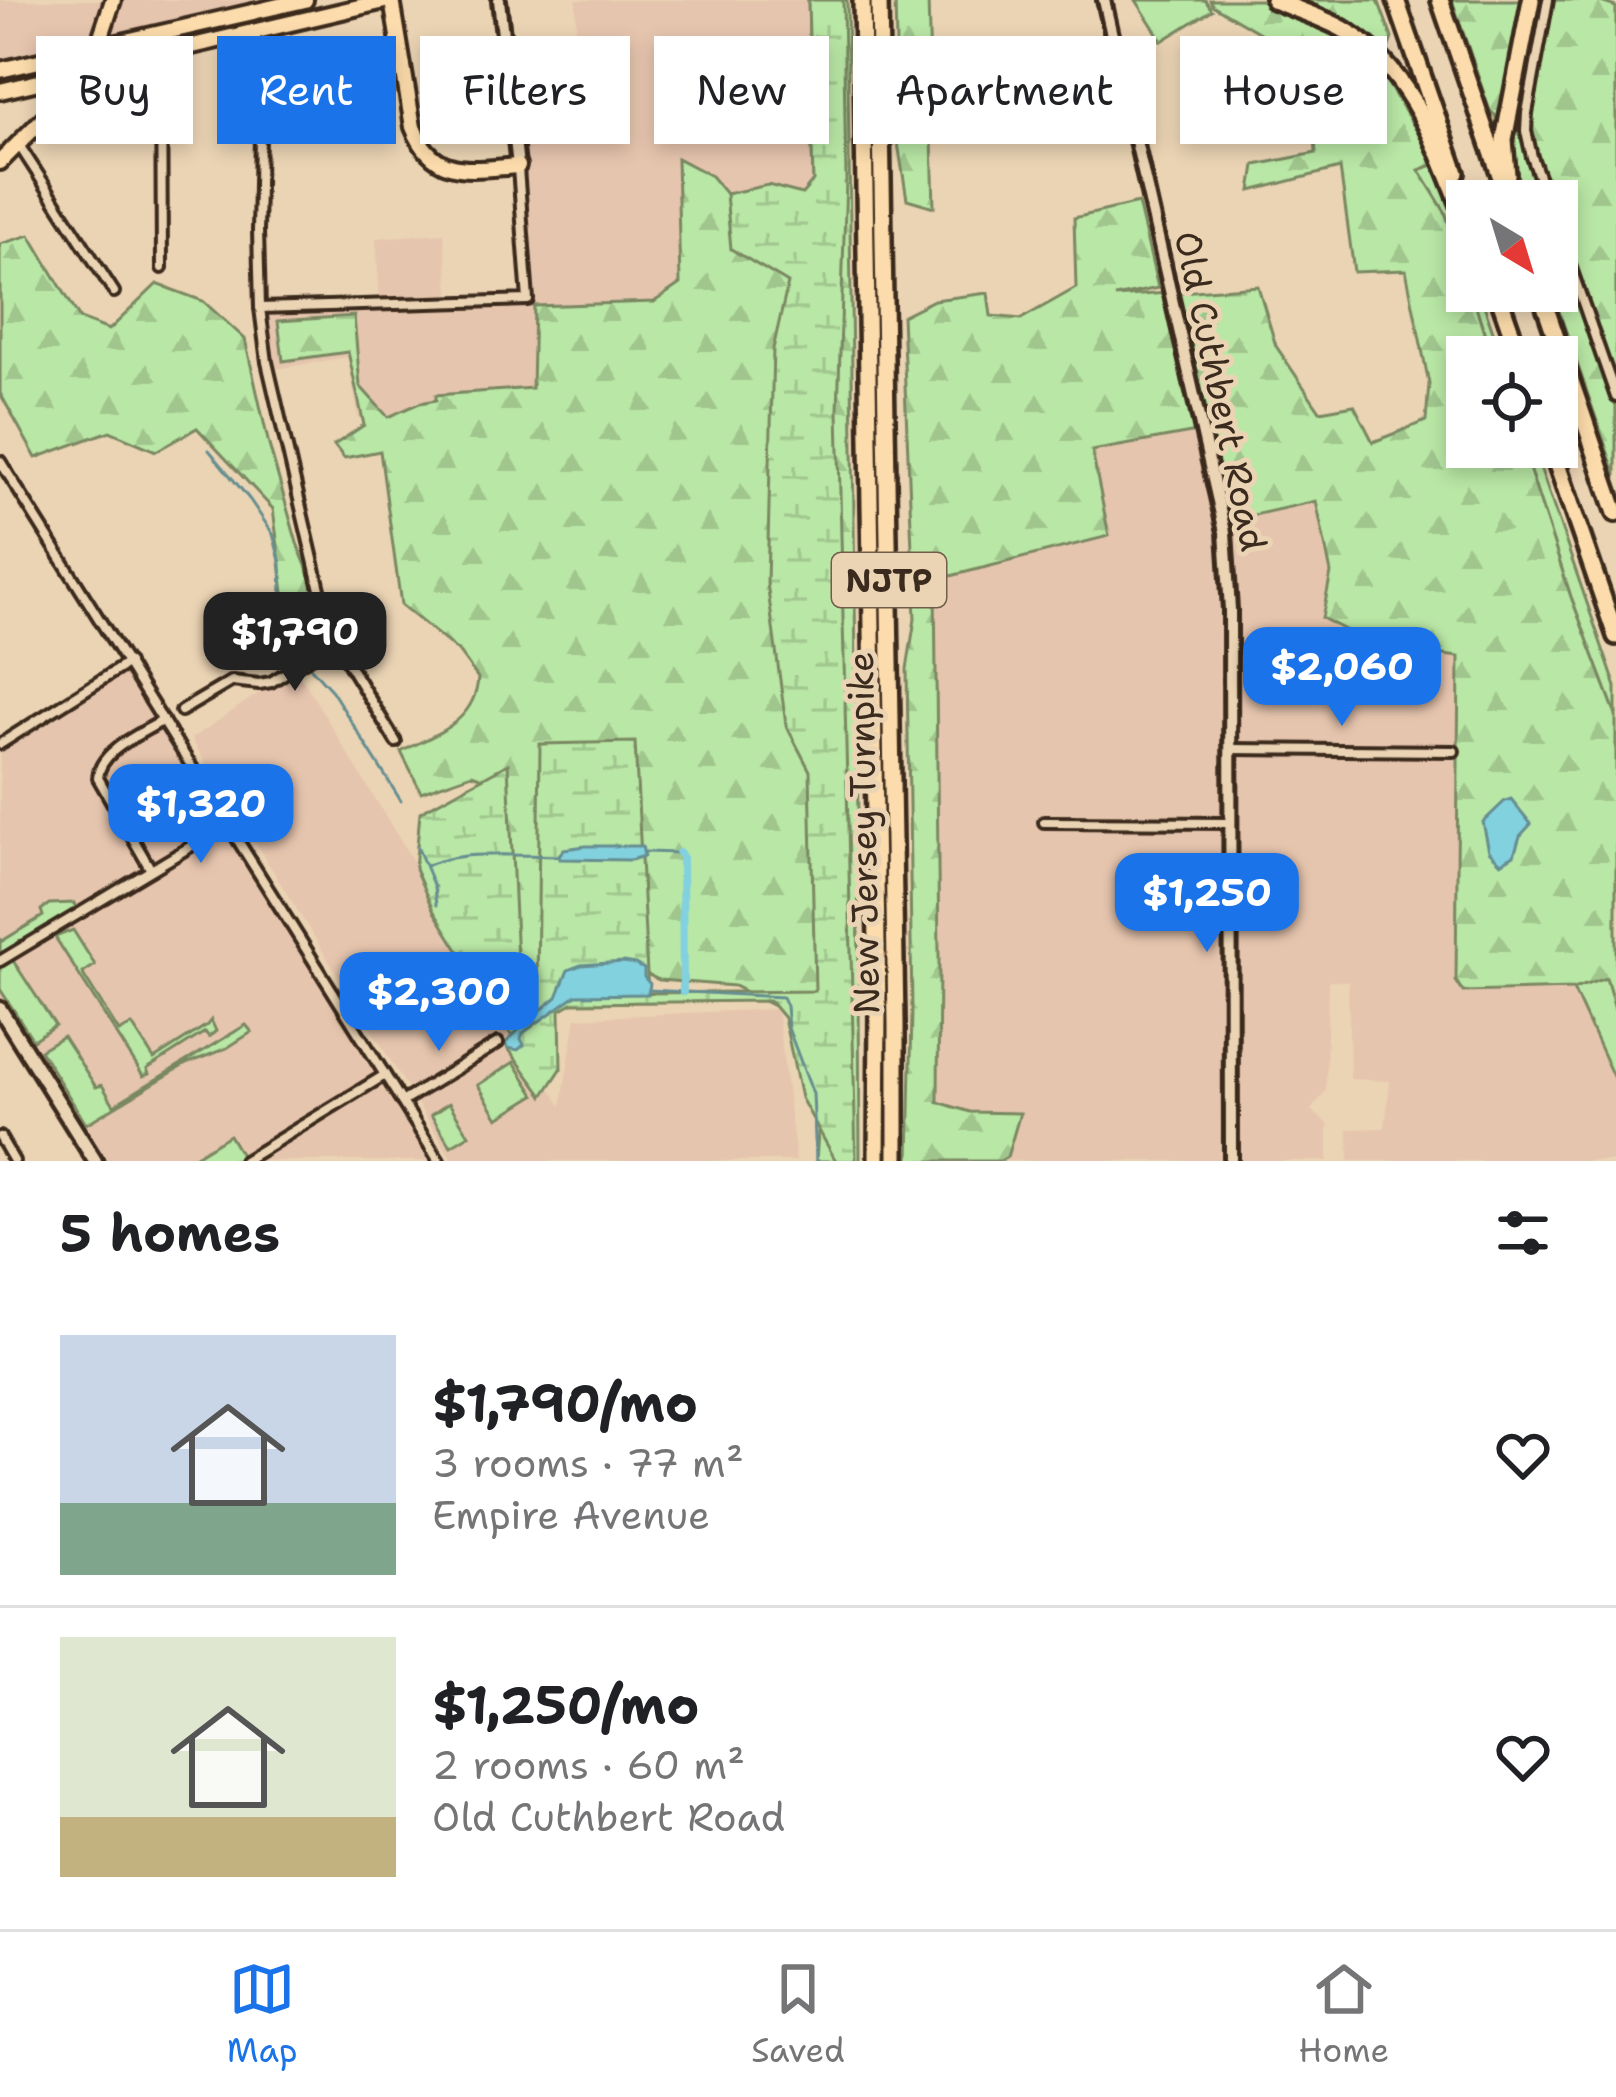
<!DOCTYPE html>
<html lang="en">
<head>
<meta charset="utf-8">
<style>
  body { margin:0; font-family:"Shantell Sans",sans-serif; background:#f6f6f6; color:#202124; height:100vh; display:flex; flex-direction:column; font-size:45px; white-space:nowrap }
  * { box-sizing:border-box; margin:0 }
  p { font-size:39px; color:#757577 }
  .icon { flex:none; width:66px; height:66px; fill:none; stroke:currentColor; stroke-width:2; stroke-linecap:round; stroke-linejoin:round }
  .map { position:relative; height:1161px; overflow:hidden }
  .side { display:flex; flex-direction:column; background:#fff; flex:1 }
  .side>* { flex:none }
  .guide { position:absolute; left:36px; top:36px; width:1545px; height:108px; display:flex; gap:24px }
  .needle { width:78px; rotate:142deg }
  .fabs { position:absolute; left:1446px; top:180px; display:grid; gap:24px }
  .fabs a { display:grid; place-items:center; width:132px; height:132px; border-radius:0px; background:#fff; box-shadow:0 6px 18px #0003; font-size:60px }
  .price { position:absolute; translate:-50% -102px; padding:0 27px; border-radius:24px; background:#1a73e8; color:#fff; font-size:39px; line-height:78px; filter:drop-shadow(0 3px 6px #0008) }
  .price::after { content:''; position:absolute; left:50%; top:72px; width:36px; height:27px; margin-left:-18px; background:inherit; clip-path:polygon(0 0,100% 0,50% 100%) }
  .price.current { background:#222; color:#fff }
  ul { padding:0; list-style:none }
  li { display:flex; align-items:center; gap:36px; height:300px; padding:0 60px }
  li+li { border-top:3px solid #e0e0e0 }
  li span { display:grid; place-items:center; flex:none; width:336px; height:240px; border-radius:0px; color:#555 }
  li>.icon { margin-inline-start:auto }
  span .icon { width:144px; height:144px; fill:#fffc; stroke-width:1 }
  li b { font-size:51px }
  h2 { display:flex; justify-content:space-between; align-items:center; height:144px; padding:0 60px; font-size:51px }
  .pill { padding:0 42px; border-radius:0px; background:#fff; box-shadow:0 6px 18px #0003; font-size:42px; line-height:108px }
  .pill.current { background:#1a73e8; color:#fff }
  .dock { display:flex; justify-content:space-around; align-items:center; height:168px; border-top:3px solid #e0e0e0; background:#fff; font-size:33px; color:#757577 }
  .dock a { display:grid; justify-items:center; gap:6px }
  .dock .current { color:#1a73e8 }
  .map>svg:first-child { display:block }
  .built { fill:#e6c5ae }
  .green { fill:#b9e7a5; stroke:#7a8862; stroke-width:3 }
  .forest { fill:url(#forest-firs); stroke:#7a8862; stroke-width:3 }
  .wetland { fill:url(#wetland-marsh); stroke:#7a8862; stroke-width:3 }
  .water { fill:#82d1de; stroke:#668e91; stroke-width:3 }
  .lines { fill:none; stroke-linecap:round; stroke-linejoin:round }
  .stream { stroke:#668e91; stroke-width:3 }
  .canal { stroke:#82d1de; stroke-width:8 }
  .minor-casing { stroke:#3b2a1e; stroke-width:16 }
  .tertiary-casing { stroke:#3b2a1e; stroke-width:20 }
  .secondary-casing { stroke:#3b2a1e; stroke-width:21 }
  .primary-casing { stroke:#3b2a1e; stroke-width:22 }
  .trunk-casing { stroke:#3b2a1e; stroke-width:22 }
  .motorway-casing { stroke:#3b2a1e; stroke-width:24 }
  .minor { stroke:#ebd4b4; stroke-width:8 }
  .tertiary { stroke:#ebd4b4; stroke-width:10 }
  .secondary { stroke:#ebd4b4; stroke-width:12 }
  .primary { stroke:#fcdcac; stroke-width:14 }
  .trunk { stroke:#fcdcac; stroke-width:14 }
  .motorway { stroke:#fcdcac; stroke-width:15 }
  .labels { text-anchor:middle; stroke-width:10; stroke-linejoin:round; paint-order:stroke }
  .shield { fill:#ebd4b4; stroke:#705d4b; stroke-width:3 }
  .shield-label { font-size:33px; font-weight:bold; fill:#3b2a1e }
  .street-label { font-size:36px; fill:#3b2a1e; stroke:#ebd4b4 }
</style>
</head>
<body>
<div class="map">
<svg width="1616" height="1161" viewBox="0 0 1616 1161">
  <defs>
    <pattern id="forest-firs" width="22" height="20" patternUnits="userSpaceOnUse" patternTransform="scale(3)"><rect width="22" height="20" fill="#b9e7a5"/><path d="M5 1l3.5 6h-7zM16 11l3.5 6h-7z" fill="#a0c68e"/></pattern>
    <pattern id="wetland-marsh" width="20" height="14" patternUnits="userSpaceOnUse" patternTransform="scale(3)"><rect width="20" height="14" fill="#b9e7a5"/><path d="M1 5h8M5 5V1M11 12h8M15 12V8" fill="none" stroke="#a0c68e"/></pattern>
  </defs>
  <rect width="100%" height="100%" fill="#ebd4b4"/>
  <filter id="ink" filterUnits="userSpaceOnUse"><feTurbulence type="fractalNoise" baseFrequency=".00833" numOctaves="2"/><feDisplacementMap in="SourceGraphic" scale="24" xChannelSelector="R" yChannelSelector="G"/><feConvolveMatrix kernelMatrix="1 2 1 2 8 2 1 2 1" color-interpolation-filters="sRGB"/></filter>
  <g filter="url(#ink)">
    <g class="built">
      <path d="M0,0H305L0,70Z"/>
      <path d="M576,0H808L813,181L802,194L768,185L726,194L711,175L680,284L654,302L534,306L532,388L437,395V400L420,403L388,417H358L348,357L263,371L256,313L380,303L376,238L444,233L450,302L533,306L521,132L577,129Z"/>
      <path d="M1202,431L1316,501L1331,574L1376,646L1459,657L1456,981L1464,992L1573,989L1616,1083V1161H1349L1348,1129L1385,1128L1390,1081L1350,1079L1348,981H1328L1326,1091L1311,1110L1328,1124V1161H1000L1007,1157L1020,1113L970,1112L938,1102L939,957L935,580L1109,536L1091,452Z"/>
      <path d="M128,663L437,1161H95L0,1010V744Z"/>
      <path d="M296,668L561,1106L576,1018L777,1009L796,1161H453L191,739Z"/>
    </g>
    <g class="green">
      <path d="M1136,0H1205L1212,10L1162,41Z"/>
      <path d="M1435,164L1467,256V280L1445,212L1419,170Z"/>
      <path d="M1471,291H1479L1502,357H1492Z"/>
      <path d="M1522,447H1533L1616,687V715L1571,597Z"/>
      <path d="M74,903L76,908L0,956V939L2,941L43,916L41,910L49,904Z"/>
      <path d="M73,930L95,965L83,973L84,976L119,1032L132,1025L154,1059L207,1025L211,1020L216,1031L209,1037L205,1032L147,1069L149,1074L143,1076L55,937Z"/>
      <path d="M10,956L55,1025L33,1040L0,989V961Z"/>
      <path d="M1607,977L1616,1013V1083L1573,989Z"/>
      <path d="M246,1025L252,1032L227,1048L186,1064L86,1124L40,1050L63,1036L96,1087L102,1085L114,1105Z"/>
      <path d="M514,1062L535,1095L498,1118L478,1085Z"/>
      <path d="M449,1103L469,1135L451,1146L431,1115Z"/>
      <path d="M229,1135L242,1157L236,1161H187Z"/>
    </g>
    <g class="forest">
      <path d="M808,0H847L858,819L860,1161H816L820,1104L794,1016L734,986L659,980L630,966L510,1016L502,784L472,774L421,792L401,752C436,733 475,723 478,678L458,651L401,605L380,451L344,458L334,445L364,425L348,352L283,361L278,321L354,316L360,386L388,417L420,403L436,400V395L532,388L534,306L654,302L680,284L677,158L711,176L726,194L781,243L813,181Z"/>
      <path d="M895,0H928L934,207L907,199L898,143Z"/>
      <path d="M1210,0H1378L1392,38L1380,71L1433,157L1435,164L1419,170L1445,212L1467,280V291H1471L1492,357H1467V447H1522L1571,597L1616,715V1013L1606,978L1573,989L1463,992L1456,981L1459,657L1376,646L1322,618L1331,573L1316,501L1223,522L1202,431L1092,451L1109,536L935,580L939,957L938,1102L970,1112L1020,1113L1007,1157L1000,1161H909L912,1010L907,669L915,619L902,316L934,300L988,293L991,316L1021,319L1076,288L1074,218L1138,203L1158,288L1115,297L1258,286L1276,346L1320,411L1354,405L1373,442L1426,421L1429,384L1406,270L1354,272L1340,168L1251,191L1255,165L1316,153L1309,57L1299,56L1212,5Z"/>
      <path d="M1452,0H1595L1616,7V476L1552,291H1557V201H1521L1495,115L1490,111Z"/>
      <path d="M30,235L80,319L109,330L157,284L203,301L245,339L269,445L297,543L333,633L291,646L273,509L197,428L156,451L110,431L36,458L0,393V244Z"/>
    </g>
    <path class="wetland" d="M808,0H843L846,180L838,410L856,1161H836L801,1098L784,1018L770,1001L572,1003L560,1010L561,1069L543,1096L505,1044L512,1036L433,910L415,869L420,812L508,764L517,962L523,986L537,990L540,744L635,742L648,993L815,991L810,771L786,725L767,583L773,349L788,283L731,249L726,194L768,185L802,194L813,181Z"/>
    <g class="water">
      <path d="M1511,799L1531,824L1520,836L1514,855L1501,863L1489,851L1483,822L1505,801Z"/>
      <path d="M586,846H642L644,856L631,860L560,859L559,855L564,849Z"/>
      <path d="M623,962L635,964L644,969V977L650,984L648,994L576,995L523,1033L521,1039L524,1045L518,1050L508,1048L505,1044L525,1023L557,997L568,970L581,965Z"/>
    </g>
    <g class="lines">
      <g class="stream">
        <path d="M209,450L250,500L273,534L281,564L283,630L291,646L332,691L401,801"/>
        <path d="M417,846L434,887L436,905"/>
        <path d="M645,852L679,853"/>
        <path d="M426,866C460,849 519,856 557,856"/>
        <path d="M649,990L782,997L786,1006L788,1028L813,1094L816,1161"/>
      </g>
      <path class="canal" d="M679,853L682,856L683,992"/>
      <g class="minor-casing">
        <g id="minor">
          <path d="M256,31L260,137L258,231L260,308L267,362L326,615L339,648L396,742"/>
          <path d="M161,56L162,268"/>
          <path d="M19,145L114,292"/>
          <path d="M1548,201L1532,157L1526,131L1527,113L1548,0"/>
          <path d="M1557,228L1616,397"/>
          <path d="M260,308L528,300L518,168"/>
          <path d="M0,461L439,1161"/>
          <path d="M181,711L232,681L259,684L271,682L336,641"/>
          <path d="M0,744L128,663"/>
          <path d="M1230,749L1454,751"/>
          <path d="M1044,822L1231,823"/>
          <path d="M151,870L98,778C99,750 142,734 163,720"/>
          <path d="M0,961L228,824"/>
          <path d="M402,1102L498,1043"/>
          <path d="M0,1137L14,1161"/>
          <path d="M244,1161L385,1075"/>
        </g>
      </g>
      <g class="tertiary-casing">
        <g id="tertiary">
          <path d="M499,0L518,166"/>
          <path d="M1104,0L1225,532L1230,610L1231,1161"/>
        </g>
      </g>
      <g class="secondary-casing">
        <path id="secondary" d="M0,1009L95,1161"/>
      </g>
      <g class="primary-casing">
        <g id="primary">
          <path d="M44,130L124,63"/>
          <path d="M0,162L66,96L97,48"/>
        </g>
      </g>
      <g class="trunk-casing">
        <g id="trunk">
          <path d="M392,0L413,127C434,180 471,169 518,166"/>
          <path d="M97,48L113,0"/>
          <path d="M0,70L305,0"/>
          <path d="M0,91L389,0"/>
        </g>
      </g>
      <g class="motorway-casing">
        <g id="motorway">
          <path d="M862,0L878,1007L877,1161"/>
          <path d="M879,0L896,1023V1161"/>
          <path d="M1274,0C1297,10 1321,17 1343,29C1413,70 1438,151 1467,222"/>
          <path d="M1396,0L1456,173"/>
          <path d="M1440,0L1509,201"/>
          <path d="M1507,175L1504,140L1531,0"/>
          <path d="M1497,291L1520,357"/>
          <path d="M1540,291L1616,513"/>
          <path d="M1551,447L1616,636"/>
        </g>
      </g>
      <use href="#minor" class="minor"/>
      <use href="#tertiary" class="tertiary"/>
      <use href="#secondary" class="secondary"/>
      <use href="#primary" class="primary"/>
      <use href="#trunk" class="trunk"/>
      <use href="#motorway" class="motorway"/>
    </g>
  </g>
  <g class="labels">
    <rect class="shield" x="832" y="553" width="114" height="54" rx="9"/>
    <g class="shield-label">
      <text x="889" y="592">NJTP</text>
    </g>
    <g class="street-label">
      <text transform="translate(1221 391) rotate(78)" y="13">Old Cuthbert Road</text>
      <text transform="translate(863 833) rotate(-91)" y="13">New Jersey Turnpike</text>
    </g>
  </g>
</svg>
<div class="fabs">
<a><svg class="needle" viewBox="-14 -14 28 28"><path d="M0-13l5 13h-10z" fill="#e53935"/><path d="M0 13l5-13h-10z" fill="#757577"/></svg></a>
<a><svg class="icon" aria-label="locate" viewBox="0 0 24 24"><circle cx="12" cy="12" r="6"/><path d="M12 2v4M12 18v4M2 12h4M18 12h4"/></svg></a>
</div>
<b class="price current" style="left:295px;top:694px">$1,790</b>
<b class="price" style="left:1342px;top:729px">$2,060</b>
<b class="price" style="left:201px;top:866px">$1,320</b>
<b class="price" style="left:1207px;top:955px">$1,250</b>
<b class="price" style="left:439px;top:1054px">$2,300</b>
<div class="guide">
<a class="pill">Buy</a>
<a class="pill current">Rent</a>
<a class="pill">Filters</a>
<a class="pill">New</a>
<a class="pill">Apartment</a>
<a class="pill">House</a>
</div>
</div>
<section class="side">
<h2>5 homes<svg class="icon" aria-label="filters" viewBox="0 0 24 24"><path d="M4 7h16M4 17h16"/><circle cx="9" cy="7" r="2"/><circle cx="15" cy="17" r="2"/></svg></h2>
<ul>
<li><span style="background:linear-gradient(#c9d6e8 70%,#7fa58c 0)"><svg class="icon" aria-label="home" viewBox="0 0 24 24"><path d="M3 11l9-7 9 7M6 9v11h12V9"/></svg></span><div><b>$1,790/mo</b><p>3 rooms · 77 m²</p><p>Empire Avenue</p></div><svg class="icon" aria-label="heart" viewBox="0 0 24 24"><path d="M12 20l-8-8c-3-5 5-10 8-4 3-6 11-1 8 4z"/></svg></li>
<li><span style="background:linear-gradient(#dfe7d0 75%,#c2b280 0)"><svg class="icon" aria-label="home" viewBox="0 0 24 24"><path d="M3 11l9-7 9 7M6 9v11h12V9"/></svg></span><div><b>$1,250/mo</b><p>2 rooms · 60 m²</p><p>Old Cuthbert Road</p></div><svg class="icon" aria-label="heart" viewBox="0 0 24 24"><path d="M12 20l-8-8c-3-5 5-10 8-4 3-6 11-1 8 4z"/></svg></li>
</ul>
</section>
<nav class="dock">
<a class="current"><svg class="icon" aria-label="map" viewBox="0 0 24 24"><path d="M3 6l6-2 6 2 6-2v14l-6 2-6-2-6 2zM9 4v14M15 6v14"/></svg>Map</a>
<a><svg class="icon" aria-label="saved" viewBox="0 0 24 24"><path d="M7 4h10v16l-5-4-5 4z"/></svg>Saved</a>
<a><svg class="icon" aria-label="home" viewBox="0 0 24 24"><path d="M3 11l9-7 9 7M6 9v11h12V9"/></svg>Home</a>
</nav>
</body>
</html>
